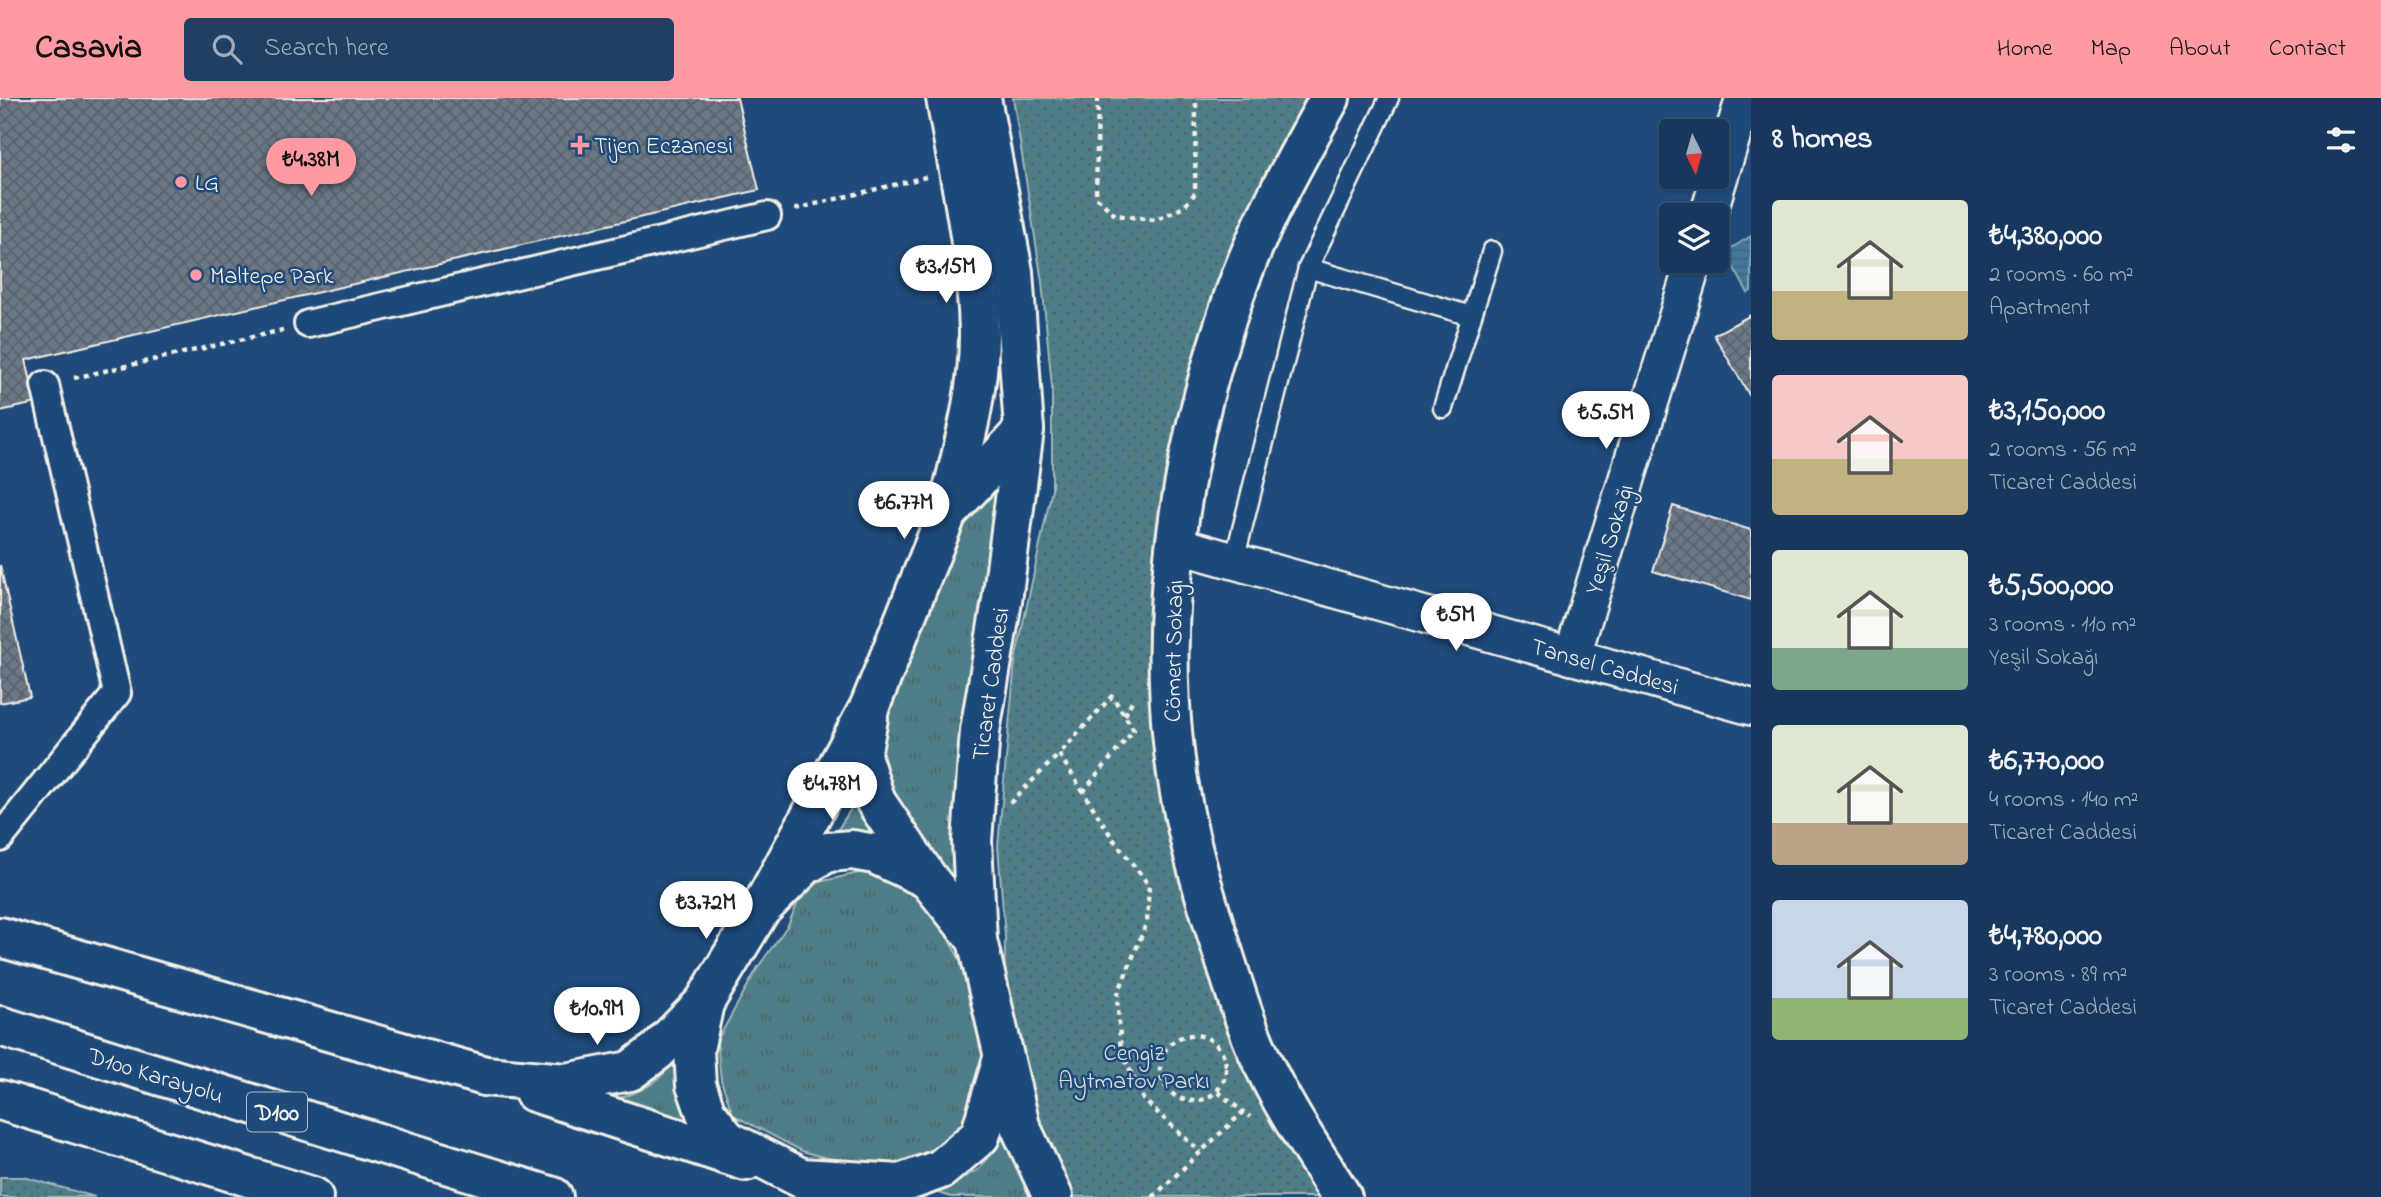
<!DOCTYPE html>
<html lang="en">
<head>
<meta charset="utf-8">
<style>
  body { margin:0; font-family:"Indie Flower",sans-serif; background:#203f62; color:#f1f3f6; height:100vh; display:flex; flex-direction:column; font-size:26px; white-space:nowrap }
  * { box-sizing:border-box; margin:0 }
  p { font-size:23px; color:#9eacbb }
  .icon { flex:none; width:38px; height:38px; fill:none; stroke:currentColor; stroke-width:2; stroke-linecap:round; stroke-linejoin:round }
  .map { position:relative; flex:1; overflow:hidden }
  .drawer { display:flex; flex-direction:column; background:#17385c; width:630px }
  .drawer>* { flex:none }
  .needle { width:46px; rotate:175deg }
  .controls { position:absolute; left:1659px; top:21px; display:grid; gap:14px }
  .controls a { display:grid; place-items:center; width:70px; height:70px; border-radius:7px; background:#17385c; box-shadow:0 2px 5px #0004,0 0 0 2px #365272; font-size:35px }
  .price { position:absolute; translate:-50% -60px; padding:0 16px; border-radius:24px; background:#fff; color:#222; font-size:23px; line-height:46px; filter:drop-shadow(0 2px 4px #0008) }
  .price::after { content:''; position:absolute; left:50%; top:42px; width:21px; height:16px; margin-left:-10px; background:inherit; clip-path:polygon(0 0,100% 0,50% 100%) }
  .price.current { background:#ff9aa2; color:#111 }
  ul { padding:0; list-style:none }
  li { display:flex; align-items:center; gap:21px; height:175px; padding:0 21px }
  li span { display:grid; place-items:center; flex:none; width:196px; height:140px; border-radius:7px; color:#555 }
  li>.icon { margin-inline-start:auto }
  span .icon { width:84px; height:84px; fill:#fffc; stroke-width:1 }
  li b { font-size:30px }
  h2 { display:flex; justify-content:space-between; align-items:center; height:84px; padding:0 21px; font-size:30px }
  header { display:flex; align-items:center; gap:42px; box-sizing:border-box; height:98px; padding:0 35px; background:#ff9aa2; color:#111 }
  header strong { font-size:33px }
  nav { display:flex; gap:38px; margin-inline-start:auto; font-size:24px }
  .search { width:490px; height:63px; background:#203f62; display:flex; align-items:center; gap:18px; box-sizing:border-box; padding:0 24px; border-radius:7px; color:#9eacbb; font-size:26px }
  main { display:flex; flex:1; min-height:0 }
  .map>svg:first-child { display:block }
  .grass { fill:url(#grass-tufts); stroke:#a2b8b8; stroke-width:2 }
  .park { fill:url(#park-dots); stroke:#a2b8b8; stroke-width:2 }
  .water { fill:url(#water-rules); stroke:#89a9ba; stroke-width:2 }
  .building { fill:url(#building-cross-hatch); stroke:#f4f1e8; stroke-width:2 }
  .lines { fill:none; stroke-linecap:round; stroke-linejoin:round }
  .service-casing { stroke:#f4f1e8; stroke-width:23 }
  .pedestrian-casing { stroke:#f4f1e8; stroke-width:32 }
  .minor-casing { stroke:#f4f1e8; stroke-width:40 }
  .tertiary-casing { stroke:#f4f1e8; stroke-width:44 }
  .secondary-casing { stroke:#f4f1e8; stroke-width:44 }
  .trunk-casing { stroke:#f4f1e8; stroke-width:44 }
  .path { stroke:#f4f1e8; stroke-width:4.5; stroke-dasharray:5 5; stroke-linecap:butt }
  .service { stroke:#1f4a7a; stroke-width:18 }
  .pedestrian { stroke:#1f4a7a; stroke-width:26 }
  .minor { stroke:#1f4a7a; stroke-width:35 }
  .tertiary { stroke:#1f4a7a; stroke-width:38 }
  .secondary { stroke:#1f4a7a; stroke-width:38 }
  .trunk { stroke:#1f4a7a; stroke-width:38 }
  .poi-dot { fill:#ff9aa2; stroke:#1f4a7a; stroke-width:2.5 }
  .labels { text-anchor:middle; stroke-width:5; stroke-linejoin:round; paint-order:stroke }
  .shield { fill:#1f4a7a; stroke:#b4bfc7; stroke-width:2 }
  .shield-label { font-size:23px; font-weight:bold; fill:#f4f1e8 }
  .poi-label { font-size:24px; fill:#f4f1e8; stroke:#1f4a7a; text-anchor:start }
  .street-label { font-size:24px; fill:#f4f1e8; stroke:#1f4a7a }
  .park-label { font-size:24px; fill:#dbe0da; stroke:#1f4a7a }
</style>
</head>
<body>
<header>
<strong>Casavia</strong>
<div class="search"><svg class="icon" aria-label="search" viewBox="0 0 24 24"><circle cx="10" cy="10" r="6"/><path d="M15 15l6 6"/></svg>Search here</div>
<nav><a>Home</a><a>Map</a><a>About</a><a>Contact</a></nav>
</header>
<main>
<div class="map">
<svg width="1751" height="1099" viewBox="0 0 1751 1099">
  <defs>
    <pattern id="grass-tufts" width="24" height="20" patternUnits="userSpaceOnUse" patternTransform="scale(1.75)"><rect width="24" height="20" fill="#507e88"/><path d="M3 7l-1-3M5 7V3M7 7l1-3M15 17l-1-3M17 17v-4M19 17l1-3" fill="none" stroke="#4d666a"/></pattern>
    <pattern id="park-dots" width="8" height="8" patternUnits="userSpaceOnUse" patternTransform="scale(1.75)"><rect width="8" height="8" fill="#507e88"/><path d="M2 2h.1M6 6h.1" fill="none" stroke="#4d666a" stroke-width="1.8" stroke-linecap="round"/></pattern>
    <pattern id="water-rules" width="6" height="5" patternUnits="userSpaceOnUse" patternTransform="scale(1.75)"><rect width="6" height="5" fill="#41799c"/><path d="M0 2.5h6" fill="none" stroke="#456071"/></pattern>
    <pattern id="building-cross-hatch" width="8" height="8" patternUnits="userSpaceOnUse" patternTransform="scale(1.75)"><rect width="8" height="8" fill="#6a7888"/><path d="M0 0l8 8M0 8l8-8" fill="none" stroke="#5b626a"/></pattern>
  </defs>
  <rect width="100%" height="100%" fill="#1f4a7a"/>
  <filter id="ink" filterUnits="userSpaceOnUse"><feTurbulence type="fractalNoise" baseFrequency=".0143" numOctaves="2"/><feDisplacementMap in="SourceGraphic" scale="14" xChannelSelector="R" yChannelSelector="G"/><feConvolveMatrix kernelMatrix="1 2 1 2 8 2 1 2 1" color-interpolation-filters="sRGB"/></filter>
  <g filter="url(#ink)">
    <g class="grass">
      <path d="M1005,363L959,782L935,764L901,720L878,658L882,626L916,550L960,418Z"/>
      <path d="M856,703L886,736L830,744Z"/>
      <path d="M867,773L902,786L932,813L969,877L985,954L963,1040L906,1073L854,1068L802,1053L733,1017L721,982L717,943L758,869L788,827L798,804L819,784Z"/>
      <path d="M684,949L714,1044L596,1006C640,996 660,988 684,949Z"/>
      <path d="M1005,1038L1031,1099H951L938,1095L979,1071Z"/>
    </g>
    <g class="park">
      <path d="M1013,0H1330L1236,194L1164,553L1210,813L1343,1099H1062L1004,955L1005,838L998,748L1015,563L1052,391V289L1042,184Z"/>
      <path d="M0,1079H24L95,1099H0Z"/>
    </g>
    <path class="water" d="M1751,138V193L1748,195L1725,154Z"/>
    <g class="building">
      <path d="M0,0H737L759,92L26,262L36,305L0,313Z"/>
      <path d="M1751,217V300L1714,237Z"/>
      <path d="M1673,408L1751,432V502L1653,473Z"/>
      <path d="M0,467L30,599L0,605Z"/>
    </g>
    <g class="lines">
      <g class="service-casing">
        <g id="service">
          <path d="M1308,170L1471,218"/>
          <path d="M1443,310L1492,153"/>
          <path d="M1234,463L1308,170L1389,0"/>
        </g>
      </g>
      <g class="pedestrian-casing">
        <g id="pedestrian">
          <path d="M308,226L767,118"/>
          <path d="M0,740L117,595L45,287"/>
        </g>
      </g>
      <g class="minor-casing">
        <g id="minor">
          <path d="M1708,117L1744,0"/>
          <path d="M1177,447L1751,609"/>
          <path d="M1572,559L1694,163"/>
        </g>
      </g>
      <g class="tertiary-casing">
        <g id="tertiary">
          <path d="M946,0C959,76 977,156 979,233C980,294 962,354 948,412"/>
          <path d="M1330,0C1295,63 1259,127 1235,195C1186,336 1157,493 1173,643C1179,709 1197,773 1217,836C1231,879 1243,922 1262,963C1284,1011 1314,1054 1342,1099"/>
          <path d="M868,620L861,658L876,704L928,781"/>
          <path d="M766,801L870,608L947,415L1024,332"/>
          <path d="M977,842L972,743L980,633L1002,503L1024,332L1013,174L981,0"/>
        </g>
      </g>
      <g class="secondary-casing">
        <g id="secondary">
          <path d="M704,905L694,952L696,987L706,1015L727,1042L801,1080L900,1086L941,1071L980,1038L1002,964"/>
          <path d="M485,978L566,985L630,973L657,953L704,905L760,812L805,767L828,754L852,752L875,756L928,781L977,842L1020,1028L1053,1099"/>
          <path d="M534,994L746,1063"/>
        </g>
      </g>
      <g class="trunk-casing">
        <g id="trunk">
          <path d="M0,839L485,978"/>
          <path d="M0,928L553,1099"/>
          <path d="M0,1002L313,1099"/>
        </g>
      </g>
      <g class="path">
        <path d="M1098,0L1096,99L1115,117L1155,122L1184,109L1195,95L1196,0"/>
        <path d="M795,111L926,79"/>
        <path d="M74,280L283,232"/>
        <path d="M1125,617L1134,599"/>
        <path d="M1083,694L1134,632L1112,598L1059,656L1113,741L1149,787L1147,824L1117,898L1121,953L1143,1001L1200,1054"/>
        <path d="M1010,705L1059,656"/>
        <circle cx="1193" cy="970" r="33"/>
        <path d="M1218,994L1243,1014"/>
        <path d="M1153,1099L1243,1014L1250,1019"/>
      </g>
      <use href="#service" class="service"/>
      <use href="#pedestrian" class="pedestrian"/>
      <use href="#minor" class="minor"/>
      <use href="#tertiary" class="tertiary"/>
      <use href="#secondary" class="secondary"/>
      <use href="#trunk" class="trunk"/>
    </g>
  </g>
  <g class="poi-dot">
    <path d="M576.5 36.5h7v7h7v7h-7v7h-7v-7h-7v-7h7z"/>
    <circle cx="181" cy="84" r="7"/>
    <circle cx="196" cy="177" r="7"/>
  </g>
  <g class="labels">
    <rect class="shield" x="247" y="994.5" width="60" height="39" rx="5"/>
    <g class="shield-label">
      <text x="277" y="1022">D100</text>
    </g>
    <g class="poi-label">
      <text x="594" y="55">Tijen Eczanesi</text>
      <text x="195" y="92">LG</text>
      <text x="210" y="185">Maltepe Park</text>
    </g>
    <g class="street-label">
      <text transform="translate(1609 441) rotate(-73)" y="8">Yeşil Sokağı</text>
      <text transform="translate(1173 553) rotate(-89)" y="8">Cömert Sokağı</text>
      <text transform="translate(1605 568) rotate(16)" y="8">Tansel Caddesi</text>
      <text transform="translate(990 586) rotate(-82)" y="8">Ticaret Caddesi</text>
      <text transform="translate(156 977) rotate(17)" y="8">D100 Karayolu</text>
    </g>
    <g class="park-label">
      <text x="1134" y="962">Cengiz<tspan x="1134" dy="28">Aytmatov Parkı</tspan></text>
    </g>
  </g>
</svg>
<div class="controls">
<a><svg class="needle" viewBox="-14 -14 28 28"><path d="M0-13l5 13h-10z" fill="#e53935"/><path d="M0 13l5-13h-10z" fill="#9eacbb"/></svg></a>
<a><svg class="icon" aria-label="layers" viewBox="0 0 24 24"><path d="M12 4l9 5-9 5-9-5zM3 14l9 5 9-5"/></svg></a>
</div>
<b class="price current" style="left:311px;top:100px">₺4.38M</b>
<b class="price" style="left:946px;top:207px">₺3.15M</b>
<b class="price" style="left:1606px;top:353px">₺5.5M</b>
<b class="price" style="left:904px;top:443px">₺6.77M</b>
<b class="price" style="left:1456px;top:555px">₺5M</b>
<b class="price" style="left:832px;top:724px">₺4.78M</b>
<b class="price" style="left:706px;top:843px">₺3.72M</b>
<b class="price" style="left:597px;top:949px">₺10.9M</b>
</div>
<section class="drawer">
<h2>8 homes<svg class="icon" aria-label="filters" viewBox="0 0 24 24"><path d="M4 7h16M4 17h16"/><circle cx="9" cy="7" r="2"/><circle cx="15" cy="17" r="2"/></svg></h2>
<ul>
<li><span style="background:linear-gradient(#dfe7d0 65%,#c2b280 0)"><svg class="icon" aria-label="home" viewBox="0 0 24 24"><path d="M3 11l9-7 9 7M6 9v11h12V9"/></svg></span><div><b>₺4,380,000</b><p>2 rooms · 60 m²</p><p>Apartment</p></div></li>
<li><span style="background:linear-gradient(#f6c9c9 60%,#c2b280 0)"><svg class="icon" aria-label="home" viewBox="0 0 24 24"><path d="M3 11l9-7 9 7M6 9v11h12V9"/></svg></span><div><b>₺3,150,000</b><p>2 rooms · 56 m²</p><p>Ticaret Caddesi</p></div></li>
<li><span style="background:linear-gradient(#dfe7d0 70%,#7fa58c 0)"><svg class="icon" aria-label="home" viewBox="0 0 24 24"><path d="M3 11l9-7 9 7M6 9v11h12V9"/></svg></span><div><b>₺5,500,000</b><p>3 rooms · 110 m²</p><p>Yeşil Sokağı</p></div></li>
<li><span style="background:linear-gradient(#dfe7d0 70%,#b9a48a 0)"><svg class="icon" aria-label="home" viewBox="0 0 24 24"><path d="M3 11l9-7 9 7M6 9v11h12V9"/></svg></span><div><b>₺6,770,000</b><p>4 rooms · 140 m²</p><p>Ticaret Caddesi</p></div></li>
<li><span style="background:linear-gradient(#c9d6e8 70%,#8fb573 0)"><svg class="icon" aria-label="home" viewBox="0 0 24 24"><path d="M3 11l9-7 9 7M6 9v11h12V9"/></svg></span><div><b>₺4,780,000</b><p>3 rooms · 89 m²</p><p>Ticaret Caddesi</p></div></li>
</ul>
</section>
</main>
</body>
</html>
